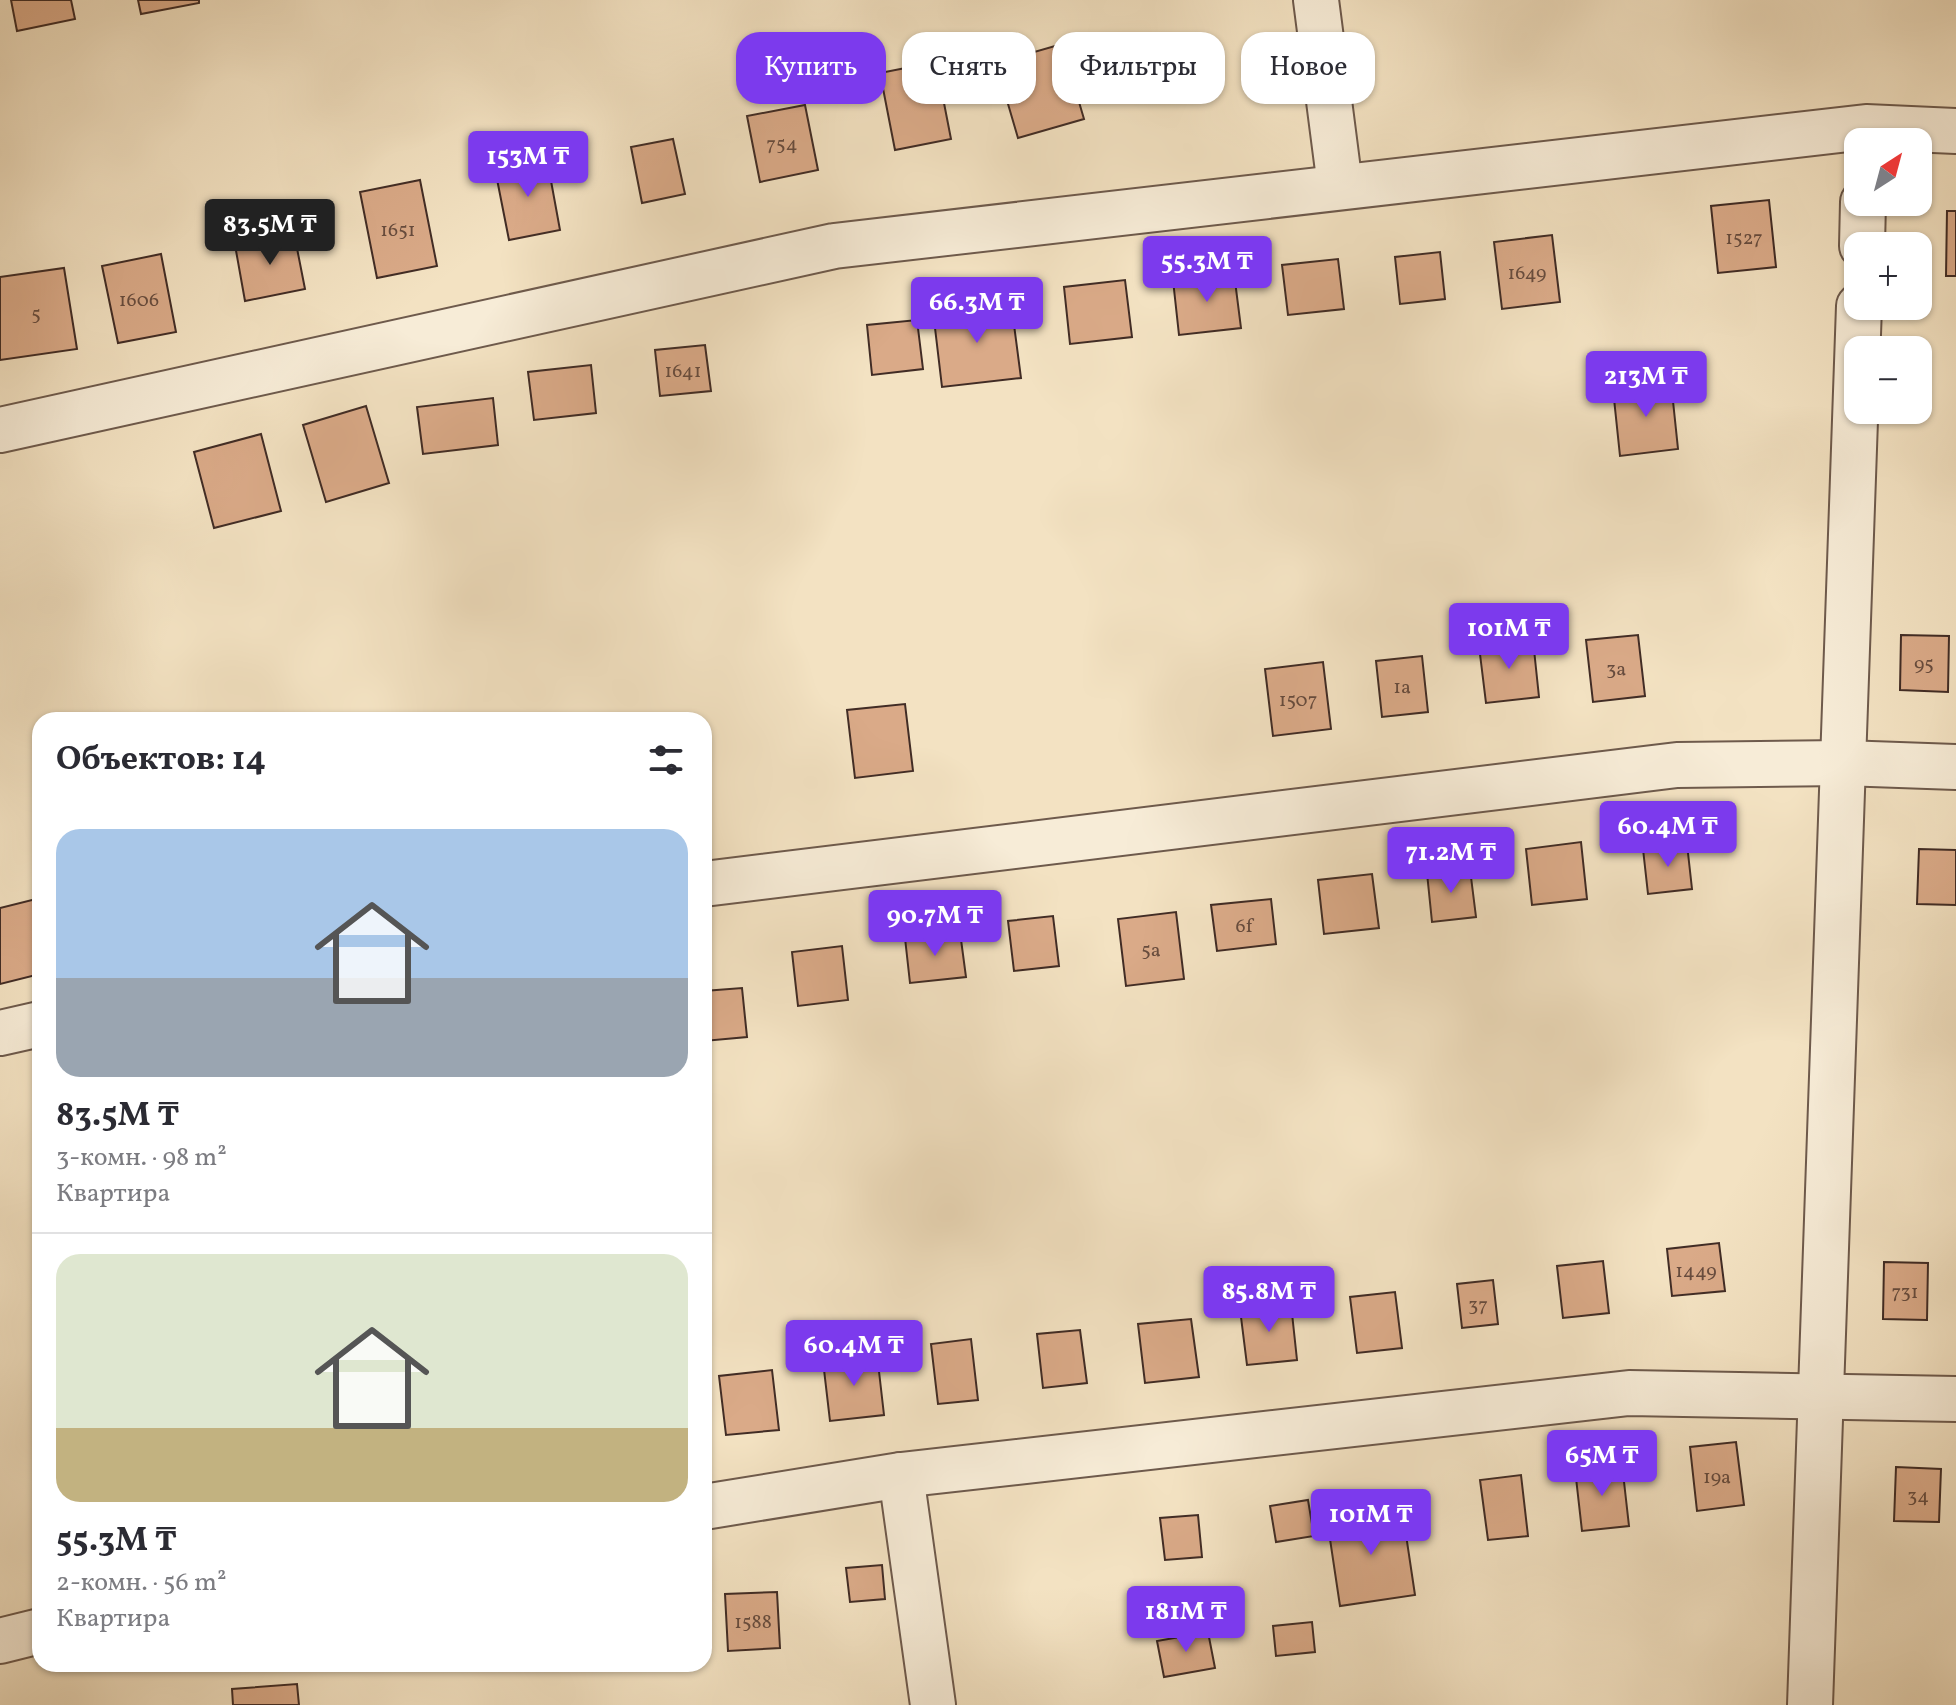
<!DOCTYPE html>
<html lang="ru">
<head>
<meta charset="utf-8">
<style>
  body { margin:0; font-family:Vollkorn,serif; background:#f7f7f7; color:#2b2b33; height:100vh; display:flex; flex-direction:column; font-size:30px; white-space:nowrap }
  * { box-sizing:border-box; margin:0 }
  p { font-size:26px; color:#7c7c81 }
  .icon { flex:none; width:44px; height:44px; fill:none; stroke:currentColor; stroke-width:2; stroke-linecap:round; stroke-linejoin:round }
  .map { position:relative; flex:1; overflow:hidden }
  .sheet { position:absolute; left:32px; top:712px; width:680px; height:960px; display:flex; flex-direction:column; background:#fff; border-radius:24px; box-shadow:0 2px 6px #0004 }
  .sheet>* { flex:none }
  .hud { position:absolute; left:736px; top:32px; width:760px; height:72px; display:flex; gap:16px }
  .needle { width:52px; rotate:36deg }
  .buttons { position:absolute; left:1844px; top:128px; display:grid; gap:16px }
  .buttons a { display:grid; place-items:center; width:88px; height:88px; border-radius:16px; background:#fff; box-shadow:0 2px 6px #0004; font-size:40px }
  .price { position:absolute; translate:-50% -68px; padding:0 18px; border-radius:8px; background:#7c3aed; color:#fff; font-size:26px; line-height:52px; filter:drop-shadow(0 2px 4px #0008) }
  .price::after { content:''; position:absolute; left:50%; top:48px; width:24px; height:18px; margin-left:-12px; background:inherit; clip-path:polygon(0 0,100% 0,50% 100%) }
  .price.current { background:#222; color:#fff }
  ul { padding:0; list-style:none }
  li { display:grid; align-content:center; gap:16px; height:424px; padding:0 24px }
  li+li { border-top:2px solid #e1e1e2 }
  li span { display:grid; place-items:center; height:248px; border-radius:24px; color:#555 }
  li>.icon { margin-inline-start:auto }
  span .icon { width:144px; height:144px; fill:#fffc; stroke-width:1 }
  li b { font-size:34px }
  h2 { display:flex; justify-content:space-between; align-items:center; height:96px; padding:0 24px; font-size:34px }
  .tag { padding:0 28px; border-radius:24px; background:#fff; box-shadow:0 2px 6px #0004; font-size:28px; line-height:72px }
  .tag.current { background:#7c3aed; color:#fff }
  .map>svg:first-child { display:block }
  .building { fill:#daaa88; stroke:#412c25; stroke-width:2 }
  .lines { fill:none; stroke-linecap:round; stroke-linejoin:round }
  .minor-casing { stroke:#6e5a4c; stroke-width:48 }
  .minor { stroke:#f7ecd7; stroke-width:44 }
  .labels { text-anchor:middle; stroke-width:6; stroke-linejoin:round; paint-order:stroke }
  .number-label { font-size:20px; fill:#674c3e }
</style>
</head>
<body>
<div class="map">
<svg width="1956" height="1705" viewBox="0 0 1956 1705">
  <rect width="100%" height="100%" fill="#f3e2c2"/>
  <filter id="stains"><feTurbulence type="fractalNoise" baseFrequency=".0025" numOctaves="4"/><feColorMatrix values="0 0 0 0 .2 0 0 0 0 .09 0 0 0 0 .02 0 0 0 .5 -.17"/></filter>
  <radialGradient id="worn" r=".72"><stop offset=".6" stop-color="#630" stop-opacity="0"/><stop offset="1" stop-color="#630" stop-opacity=".3"/></radialGradient>
  <g class="building">
    <path d="M11,0H71L75,19L17,31Z"/>
    <path d="M138,0H199V3L141,14Z"/>
    <path d="M1062,44L1084,119L1018,138L996,63Z"/>
    <path d="M936,62L951,139L895,150L880,73Z"/>
    <path d="M805,105L818,170L760,182L747,116Z"/>
    <path d="M673,139L685,194L642,203L631,147Z"/>
    <path d="M547,159L560,230L509,240L495,169Z"/>
    <path d="M420,180L437,266L377,278L360,192Z"/>
    <path d="M1769,200L1776,267L1718,273L1711,206Z"/>
    <path d="M1947,211H1956V276H1946Z"/>
    <path d="M294,233L305,289L245,301L235,245Z"/>
    <path d="M1552,235L1560,302L1502,309L1494,242Z"/>
    <path d="M1440,252L1445,299L1400,304L1395,257Z"/>
    <path d="M161,254L176,332L118,343L102,266Z"/>
    <path d="M1338,259L1344,309L1288,315L1282,265Z"/>
    <path d="M64,268L77,349L0,360V277Z"/>
    <path d="M1234,273L1241,328L1179,335L1173,280Z"/>
    <path d="M1125,280L1132,337L1070,344L1064,287Z"/>
    <path d="M1011,302L1021,378L942,387L933,311Z"/>
    <path d="M917,320L923,369L872,375L867,325Z"/>
    <path d="M705,345L711,391L660,396L655,350Z"/>
    <path d="M591,365L596,413L534,420L528,372Z"/>
    <path d="M1671,382L1678,449L1620,456L1613,389Z"/>
    <path d="M493,398L498,445L423,454L417,407Z"/>
    <path d="M366,406L389,483L326,502L303,425Z"/>
    <path d="M261,434L281,511L214,528L194,452Z"/>
    <path d="M1638,635L1645,696L1593,702L1586,640Z"/>
    <path d="M1901,635L1949,636L1948,692L1900,690Z"/>
    <path d="M1533,640L1539,697L1486,703L1479,646Z"/>
    <path d="M1422,656L1428,712L1382,717L1376,661Z"/>
    <path d="M1323,662L1331,729L1273,736L1265,669Z"/>
    <path d="M905,704L913,771L855,778L847,710Z"/>
    <path d="M1581,842L1587,899L1532,905L1526,849Z"/>
    <path d="M1687,844L1692,889L1648,894L1643,849Z"/>
    <path d="M1919,849L1956,850V905L1917,904Z"/>
    <path d="M1470,869L1476,917L1432,922L1427,873Z"/>
    <path d="M1372,874L1379,928L1324,934L1318,880Z"/>
    <path d="M40,898V974L0,984V908Z"/>
    <path d="M1271,899L1276,944L1217,951L1211,905Z"/>
    <path d="M1176,912L1184,979L1126,986L1118,919Z"/>
    <path d="M1053,916L1059,966L1014,971L1008,921Z"/>
    <path d="M960,932L966,977L910,983L905,938Z"/>
    <path d="M842,946L848,1000L798,1006L792,952Z"/>
    <path d="M742,988L747,1037L704,1041V991Z"/>
    <path d="M1719,1243L1725,1291L1672,1296L1667,1249Z"/>
    <path d="M1603,1261L1609,1313L1563,1318L1557,1266Z"/>
    <path d="M1884,1262L1928,1263L1927,1320L1883,1319Z"/>
    <path d="M1493,1280L1498,1324L1462,1328L1457,1284Z"/>
    <path d="M1395,1292L1402,1348L1357,1353L1350,1297Z"/>
    <path d="M1291,1304L1297,1360L1247,1365L1240,1309Z"/>
    <path d="M1191,1319L1199,1377L1145,1383L1138,1324Z"/>
    <path d="M1080,1330L1087,1383L1043,1388L1037,1334Z"/>
    <path d="M971,1339L978,1400L938,1404L931,1344Z"/>
    <path d="M877,1354L884,1415L830,1421L823,1361Z"/>
    <path d="M772,1370L779,1430L726,1435L719,1376Z"/>
    <path d="M1736,1442L1744,1505L1697,1511L1690,1447Z"/>
    <path d="M1622,1464L1629,1526L1582,1531L1575,1469Z"/>
    <path d="M1896,1467L1941,1469L1939,1522L1894,1521Z"/>
    <path d="M1521,1475L1528,1536L1488,1540L1480,1480Z"/>
    <path d="M1308,1500L1314,1536L1276,1542L1270,1506Z"/>
    <path d="M1402,1508L1415,1595L1340,1606L1327,1519Z"/>
    <path d="M1198,1515L1202,1557L1165,1560L1160,1518Z"/>
    <path d="M882,1565L885,1599L850,1602L846,1568Z"/>
    <path d="M777,1592L780,1648L728,1651L725,1594Z"/>
    <path d="M1312,1622L1315,1652L1276,1656L1273,1626Z"/>
    <path d="M1208,1632L1215,1668L1164,1677L1157,1641Z"/>
    <path d="M297,1684L299,1705H233L232,1689Z"/>
  </g>
  <g class="lines">
    <g class="minor-casing">
      <g id="minor">
        <path d="M1316,0L1340,186"/>
        <path d="M1862,246L1863,202"/>
        <path d="M0,430L834,246L1866,127L1956,131"/>
        <path d="M704,884L1677,765L1843,763L1956,767"/>
        <path d="M0,1033L40,1024"/>
        <path d="M901,1475L933,1705"/>
        <path d="M704,1507L901,1475L1629,1393L1956,1399"/>
        <path d="M0,1641L40,1631"/>
        <path d="M1810,1705L1859,306"/>
      </g>
    </g>
    <use href="#minor" class="minor"/>
  </g>
  <g class="labels">
    <g class="number-label">
      <text x="782" y="150">754</text>
      <text x="398" y="236">1651</text>
      <text x="1744" y="244">1527</text>
      <text x="1527" y="279">1649</text>
      <text x="139" y="306">1606</text>
      <text x="36" y="320">5</text>
      <text x="683" y="377">1641</text>
      <text x="1924" y="670">95</text>
      <text x="1616" y="675">3а</text>
      <text x="1402" y="693">1а</text>
      <text x="1298" y="706">1507</text>
      <text x="1244" y="932">6f</text>
      <text x="1151" y="956">5а</text>
      <text x="1696" y="1277">1449</text>
      <text x="1905" y="1298">731</text>
      <text x="1478" y="1311">37</text>
      <text x="1717" y="1483">19а</text>
      <text x="1918" y="1502">34</text>
      <text x="753" y="1628">1588</text>
    </g>
  </g>
  <rect width="100%" height="100%" filter="url(#stains)"/>
  <rect width="100%" height="100%" fill="url(#worn)"/>
</svg>
<div class="buttons">
<a><svg class="needle" viewBox="-14 -14 28 28"><path d="M0-13l5 13h-10z" fill="#e53935"/><path d="M0 13l5-13h-10z" fill="#7c7c81"/></svg></a>
<a>+</a>
<a>−</a>
</div>
<b class="price" style="left:528px;top:199px">153M ₸</b>
<b class="price current" style="left:270px;top:267px">83.5M ₸</b>
<b class="price" style="left:1207px;top:304px">55.3M ₸</b>
<b class="price" style="left:977px;top:345px">66.3M ₸</b>
<b class="price" style="left:1646px;top:419px">213M ₸</b>
<b class="price" style="left:1509px;top:671px">101M ₸</b>
<b class="price" style="left:1668px;top:869px">60.4M ₸</b>
<b class="price" style="left:1451px;top:895px">71.2M ₸</b>
<b class="price" style="left:935px;top:958px">90.7M ₸</b>
<b class="price" style="left:1269px;top:1334px">85.8M ₸</b>
<b class="price" style="left:854px;top:1388px">60.4M ₸</b>
<b class="price" style="left:1602px;top:1498px">65M ₸</b>
<b class="price" style="left:1371px;top:1557px">101M ₸</b>
<b class="price" style="left:1186px;top:1654px">181M ₸</b>
<div class="hud">
<a class="tag current">Купить</a>
<a class="tag">Снять</a>
<a class="tag">Фильтры</a>
<a class="tag">Новое</a>
</div>
<section class="sheet">
<h2>Объектов: 14<svg class="icon" aria-label="filters" viewBox="0 0 24 24"><path d="M4 7h16M4 17h16"/><circle cx="9" cy="7" r="2"/><circle cx="15" cy="17" r="2"/></svg></h2>
<ul>
<li><span style="background:linear-gradient(#a9c7e8 60%,#9aa5b1 0)"><svg class="icon" aria-label="home" viewBox="0 0 24 24"><path d="M3 11l9-7 9 7M6 9v11h12V9"/></svg></span><div><b>83.5M ₸</b><p>3-комн. · 98 m²</p><p>Квартира</p></div></li>
<li><span style="background:linear-gradient(#dfe7d0 70%,#c2b280 0)"><svg class="icon" aria-label="home" viewBox="0 0 24 24"><path d="M3 11l9-7 9 7M6 9v11h12V9"/></svg></span><div><b>55.3M ₸</b><p>2-комн. · 56 m²</p><p>Квартира</p></div></li>
</ul>
</section>
</div>
</body>
</html>
